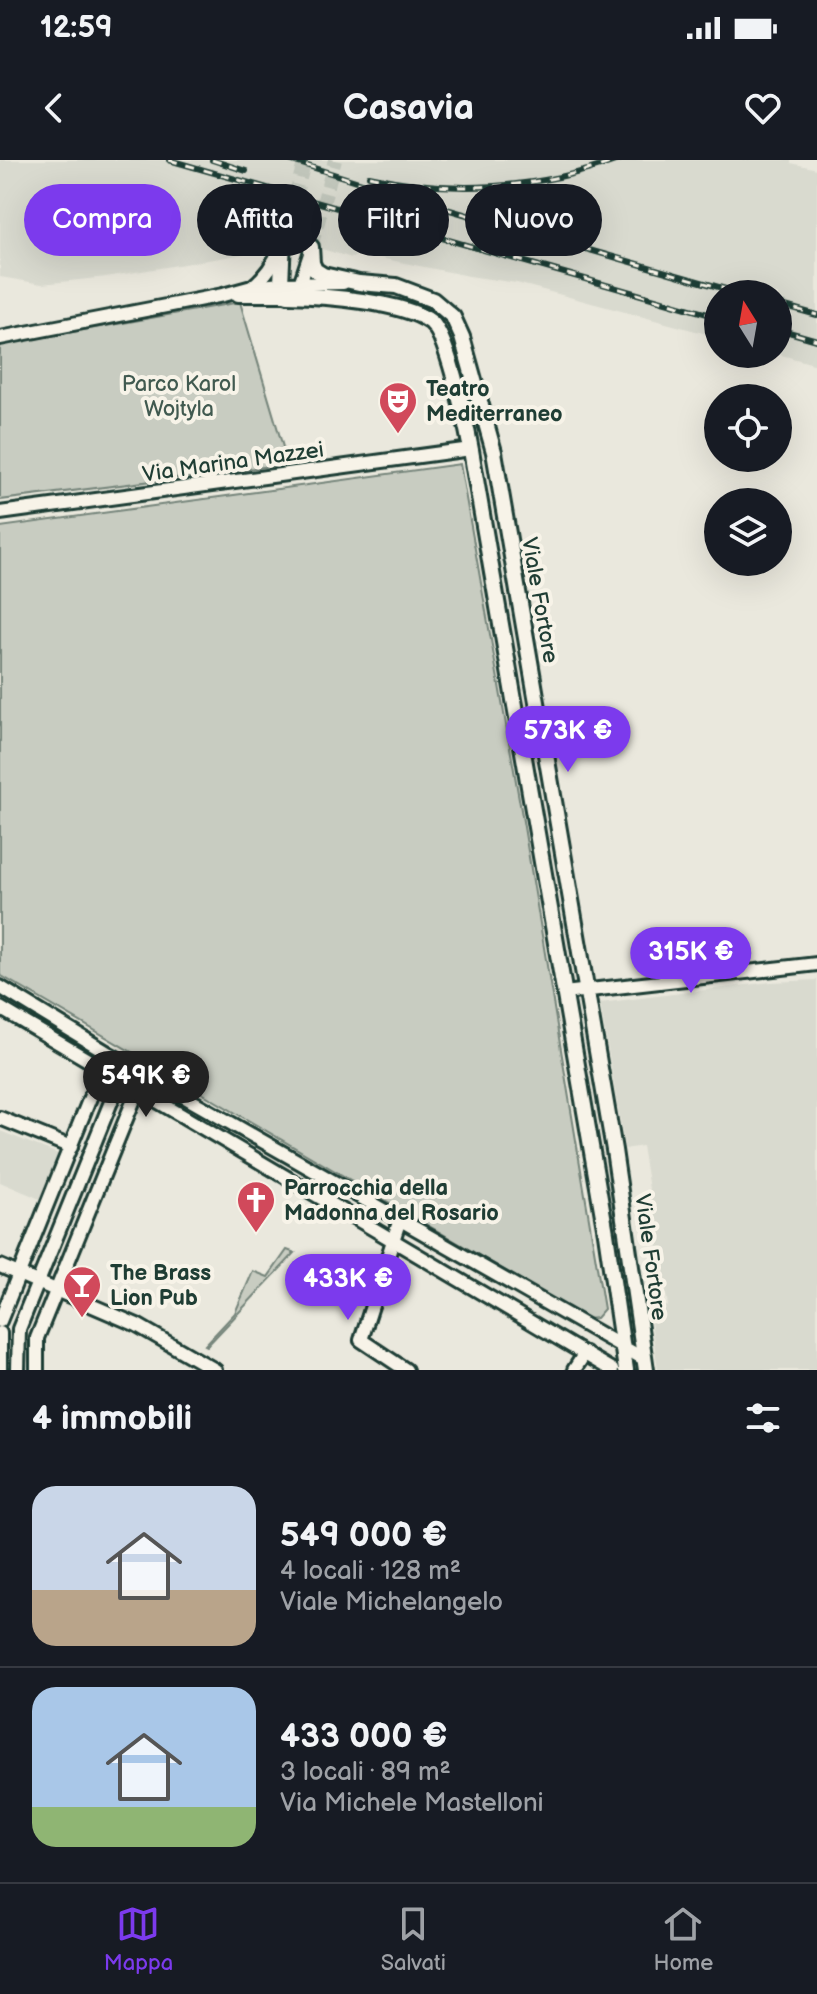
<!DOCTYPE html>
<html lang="it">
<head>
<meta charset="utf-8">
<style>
  body { margin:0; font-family:"Balsamiq Sans",sans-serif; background:#242831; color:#f1f3f6; height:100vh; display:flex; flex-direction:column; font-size:30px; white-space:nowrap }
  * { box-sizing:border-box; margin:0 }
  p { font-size:26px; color:#9ea1a6 }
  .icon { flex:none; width:44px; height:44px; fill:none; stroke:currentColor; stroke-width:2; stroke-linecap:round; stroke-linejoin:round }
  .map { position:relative; height:1210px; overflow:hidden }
  .details { display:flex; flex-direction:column; background:#171b24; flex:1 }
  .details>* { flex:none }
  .top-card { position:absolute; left:24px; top:24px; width:770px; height:72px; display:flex; gap:16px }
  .needle { width:52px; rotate:349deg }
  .fabs { position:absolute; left:704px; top:120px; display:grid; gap:16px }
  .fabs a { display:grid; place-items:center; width:88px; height:88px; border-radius:50%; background:#171b24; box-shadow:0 8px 32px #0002; font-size:40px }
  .price { position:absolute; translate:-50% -68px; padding:0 18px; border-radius:28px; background:#7c3aed; color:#fff; font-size:26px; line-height:52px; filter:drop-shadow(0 2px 4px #0008) }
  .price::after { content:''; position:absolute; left:50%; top:48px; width:24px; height:18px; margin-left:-12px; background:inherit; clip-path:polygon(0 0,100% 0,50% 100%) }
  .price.active { background:#222; color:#fff }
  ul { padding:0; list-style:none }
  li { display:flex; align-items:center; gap:24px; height:200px; padding:0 32px }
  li+li { border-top:2px solid #363941 }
  li span { display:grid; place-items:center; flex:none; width:224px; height:160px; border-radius:24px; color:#555 }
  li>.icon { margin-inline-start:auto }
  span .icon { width:96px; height:96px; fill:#fffc; stroke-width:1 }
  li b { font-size:34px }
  h2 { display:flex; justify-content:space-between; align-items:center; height:96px; padding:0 32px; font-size:34px }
  .pill { padding:0 28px; border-radius:36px; background:#171b24; box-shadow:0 8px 32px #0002; font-size:28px; line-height:72px }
  .pill.active { background:#7c3aed; color:#fff }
  .status { display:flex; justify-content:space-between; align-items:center; height:56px; padding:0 40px; background:#171b24; direction:ltr }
  .status svg { height:22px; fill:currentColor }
  header { display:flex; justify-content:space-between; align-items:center; height:104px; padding:0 32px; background:#171b24; font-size:36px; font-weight:700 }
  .dock { display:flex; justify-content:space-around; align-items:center; height:112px; border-top:2px solid #363941; background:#171b24; font-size:22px; color:#9ea1a6 }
  .dock a { display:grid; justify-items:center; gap:4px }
  .dock .active { color:#7c3aed }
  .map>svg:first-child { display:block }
  .built { fill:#d9dacf }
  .green { fill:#c8ccc1; stroke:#74847a; stroke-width:2 }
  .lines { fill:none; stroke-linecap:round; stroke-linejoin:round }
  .major-tunnel { stroke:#c1c6bb; stroke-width:14; stroke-dasharray:14 7; stroke-linecap:butt }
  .minor-casing { stroke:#1f3d34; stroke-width:18 }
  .major-casing { stroke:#1f3d34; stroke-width:20 }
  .minor { stroke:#f7f3e8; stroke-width:12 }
  .major { stroke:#f7f3e8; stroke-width:14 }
  .rail-casing { stroke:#1f3d34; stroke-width:6 }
  .rail { stroke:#f7f3e8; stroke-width:3; stroke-dasharray:9; stroke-linecap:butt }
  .labels { text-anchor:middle; stroke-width:8; stroke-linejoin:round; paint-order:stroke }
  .park-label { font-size:22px; fill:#415a50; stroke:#f7f3e8 }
  .poi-label { font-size:22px; font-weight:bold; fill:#1f3d34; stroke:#f7f3e8; text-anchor:start }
  .street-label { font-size:22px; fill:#1f3d34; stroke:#f7f3e8 }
</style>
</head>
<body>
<div class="status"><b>12:59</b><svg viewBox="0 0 49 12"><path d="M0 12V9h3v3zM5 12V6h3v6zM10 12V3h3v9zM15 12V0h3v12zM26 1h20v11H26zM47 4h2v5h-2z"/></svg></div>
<header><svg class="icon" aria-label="back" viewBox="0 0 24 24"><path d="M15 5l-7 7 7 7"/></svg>Casavia<svg class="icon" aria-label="heart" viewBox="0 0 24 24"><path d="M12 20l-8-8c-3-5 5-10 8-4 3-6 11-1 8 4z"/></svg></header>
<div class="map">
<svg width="817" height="1210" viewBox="0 0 817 1210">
  <rect width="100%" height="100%" fill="#eae8dd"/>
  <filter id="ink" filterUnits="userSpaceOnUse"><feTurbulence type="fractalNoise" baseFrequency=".0125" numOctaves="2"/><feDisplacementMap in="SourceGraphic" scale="16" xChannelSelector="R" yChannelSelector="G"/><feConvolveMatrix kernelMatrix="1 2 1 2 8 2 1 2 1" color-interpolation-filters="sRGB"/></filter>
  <g filter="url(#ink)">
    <g class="built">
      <path d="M0,0H791V3L817,9V205L778,194V134H718V177L517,123L469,116L360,94L352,98L275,75L268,90L106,117L42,124L0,117Z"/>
      <path d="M817,820V1210H658L649,1150L668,1146L642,986L625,989L600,843L771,822Z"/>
      <path d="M0,971L58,994L40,1039L0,1022Z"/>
    </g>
    <g class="green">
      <path d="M240,142L288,304L0,340V185Z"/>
      <path d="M460,304L524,667L604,1149L596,1158L588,1159L0,815V367Z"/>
      <path d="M287,1090L295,1093L207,1186L205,1185L235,1153L253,1111L268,1117Z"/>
    </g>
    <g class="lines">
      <g class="major-tunnel">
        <path d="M283,79L305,0"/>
        <path d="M311,87L335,0"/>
      </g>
      <g class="minor-casing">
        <g id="minor">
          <path d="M253,126C267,115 275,102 281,86"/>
          <path d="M238,135H288L300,124L310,94"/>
          <path d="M0,178L223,135L252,127L281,124L343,123"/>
          <path d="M0,353L471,289"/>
          <path d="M0,827L108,893L644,1199"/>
          <path d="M564,833L817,804"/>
          <path d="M0,848L612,1210"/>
          <path d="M0,958L71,987"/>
          <path d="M400,1059L361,1180L406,1210"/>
          <path d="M0,1106L137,1165L215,1210"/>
          <path d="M0,1161L104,903"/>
          <path d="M0,1173V1210"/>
          <path d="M18,1210L19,1169L121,917"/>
          <path d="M37,1210V1178L139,927"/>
          <path d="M574,1210L585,1193"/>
        </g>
      </g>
      <g class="major-casing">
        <g id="major">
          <path d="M283,79L281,124L288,135C323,136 403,141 431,162C449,177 470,281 474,308L606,1073L626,1210"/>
          <path d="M311,87L312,103L315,110L323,115L359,123L396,126L433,140L453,157L462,177L494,292L614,990L646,1210"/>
        </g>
      </g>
      <use href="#minor" class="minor"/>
      <use href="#major" class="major"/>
      <g class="rail-casing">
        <g id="rail">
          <path d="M169,0L718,157"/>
          <path d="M212,0L246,11"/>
          <path d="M289,0L429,44L743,134"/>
          <path d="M369,16C451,35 539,29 618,0"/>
          <path d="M778,144L817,155"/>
          <path d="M778,169L817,180"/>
        </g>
      </g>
      <use href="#rail" class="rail"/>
    </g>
  </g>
  <defs>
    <g id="theatre-pin" transform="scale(2)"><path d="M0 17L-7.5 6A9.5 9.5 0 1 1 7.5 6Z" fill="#d1495b" stroke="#f7f3e8"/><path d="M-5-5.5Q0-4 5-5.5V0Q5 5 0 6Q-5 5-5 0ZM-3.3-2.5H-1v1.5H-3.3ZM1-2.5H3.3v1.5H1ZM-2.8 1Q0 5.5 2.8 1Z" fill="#fff"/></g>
    <g id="church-pin" transform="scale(2)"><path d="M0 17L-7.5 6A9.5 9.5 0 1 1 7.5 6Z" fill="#d1495b" stroke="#f7f3e8"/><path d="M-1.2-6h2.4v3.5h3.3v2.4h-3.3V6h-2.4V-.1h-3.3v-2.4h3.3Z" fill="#fff"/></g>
    <g id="bar-pin" transform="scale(2)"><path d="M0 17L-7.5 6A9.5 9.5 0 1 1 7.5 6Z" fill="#d1495b" stroke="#f7f3e8"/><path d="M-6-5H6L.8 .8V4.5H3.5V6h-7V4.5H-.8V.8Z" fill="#fff"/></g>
  </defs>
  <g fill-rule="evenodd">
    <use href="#theatre-pin" x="398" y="241"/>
    <use href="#church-pin" x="256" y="1040"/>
    <use href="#bar-pin" x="82" y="1125"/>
  </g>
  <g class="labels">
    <g class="park-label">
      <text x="179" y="231">Parco Karol<tspan x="179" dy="25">Wojtyla</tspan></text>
    </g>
    <g class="poi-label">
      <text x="426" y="236">Teatro<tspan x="426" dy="25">Mediterraneo</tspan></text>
      <text x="284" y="1035">Parrocchia della<tspan x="284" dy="25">Madonna del Rosario</tspan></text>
      <text x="110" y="1120">The Brass<tspan x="110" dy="25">Lion Pub</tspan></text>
    </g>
    <g class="street-label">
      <text transform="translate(233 301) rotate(-8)" y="8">Via Marina Mazzei</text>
      <text transform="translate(541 440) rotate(80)" y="8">Viale Fortore</text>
      <text transform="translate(652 1097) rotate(82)" y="8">Viale Fortore</text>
    </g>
  </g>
</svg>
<div class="fabs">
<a><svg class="needle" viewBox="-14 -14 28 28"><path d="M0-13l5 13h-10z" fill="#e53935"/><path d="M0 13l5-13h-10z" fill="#9ea1a6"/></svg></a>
<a><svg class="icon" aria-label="locate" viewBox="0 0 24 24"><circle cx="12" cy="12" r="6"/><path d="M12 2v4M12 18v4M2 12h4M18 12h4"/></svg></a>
<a><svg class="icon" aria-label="layers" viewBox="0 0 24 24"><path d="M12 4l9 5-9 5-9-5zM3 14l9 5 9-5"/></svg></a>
</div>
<b class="price" style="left:568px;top:614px">573K €</b>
<b class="price" style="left:691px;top:835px">315K €</b>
<b class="price active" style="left:146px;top:959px">549K €</b>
<b class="price" style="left:348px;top:1162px">433K €</b>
<div class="top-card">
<a class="pill active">Compra</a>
<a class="pill">Affitta</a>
<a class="pill">Filtri</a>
<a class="pill">Nuovo</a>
</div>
</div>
<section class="details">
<h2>4 immobili<svg class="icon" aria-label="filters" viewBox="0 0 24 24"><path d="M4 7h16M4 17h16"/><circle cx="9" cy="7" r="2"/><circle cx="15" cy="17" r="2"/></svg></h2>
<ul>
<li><span style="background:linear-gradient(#c9d6e8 65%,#b9a48a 0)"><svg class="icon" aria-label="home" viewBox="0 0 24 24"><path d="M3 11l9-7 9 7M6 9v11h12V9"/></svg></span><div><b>549 000 €</b><p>4 locali · 128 m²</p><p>Viale Michelangelo</p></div></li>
<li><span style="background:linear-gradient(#a9c7e8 75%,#8fb573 0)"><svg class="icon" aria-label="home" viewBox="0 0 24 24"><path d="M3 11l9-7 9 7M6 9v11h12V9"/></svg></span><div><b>433 000 €</b><p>3 locali · 89 m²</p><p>Via Michele Mastelloni</p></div></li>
</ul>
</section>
<nav class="dock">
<a class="active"><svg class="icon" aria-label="map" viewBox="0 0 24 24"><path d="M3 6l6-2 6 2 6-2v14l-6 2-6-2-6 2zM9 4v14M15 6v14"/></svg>Mappa</a>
<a><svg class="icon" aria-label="saved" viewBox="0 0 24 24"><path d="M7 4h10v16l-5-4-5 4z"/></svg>Salvati</a>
<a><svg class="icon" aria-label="home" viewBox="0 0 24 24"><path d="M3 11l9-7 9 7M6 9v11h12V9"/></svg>Home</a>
</nav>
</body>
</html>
